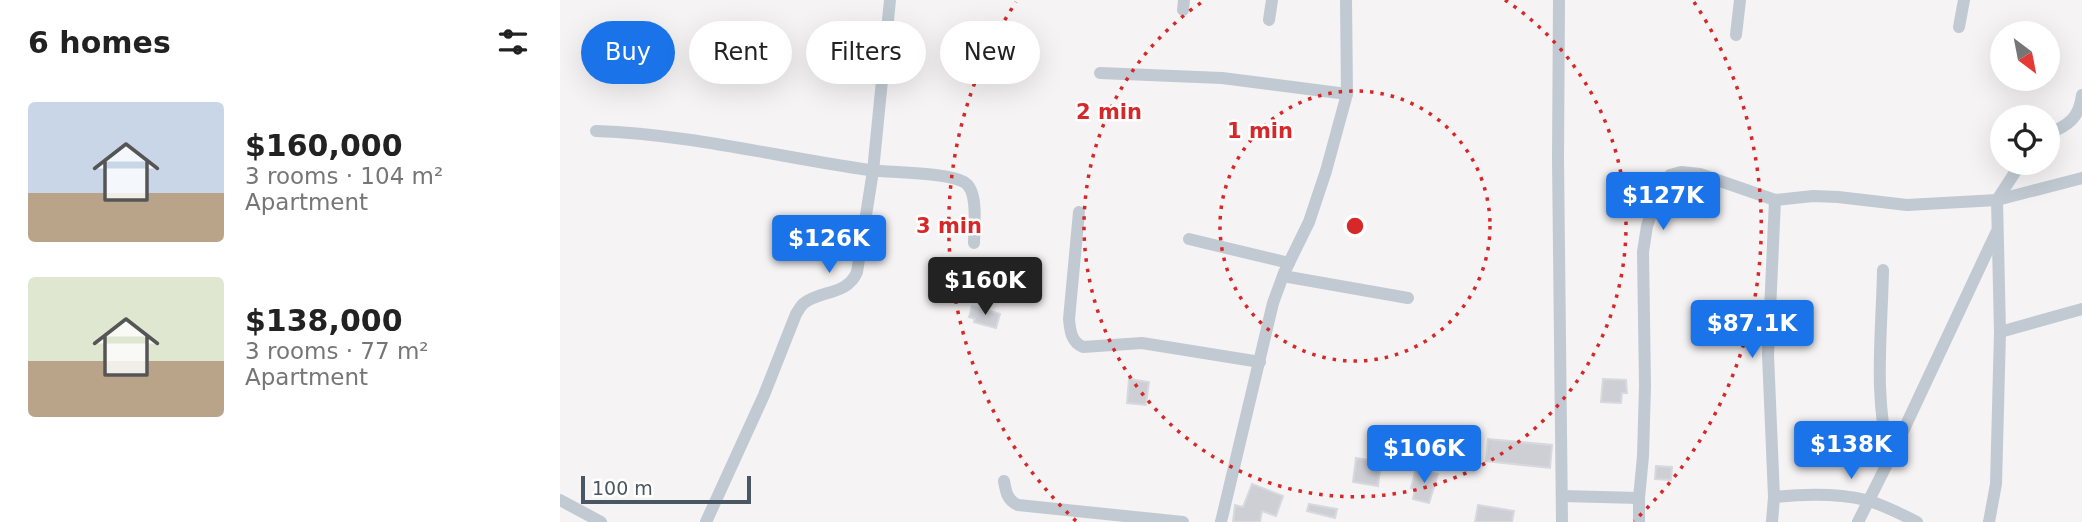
<!DOCTYPE html>
<html lang="en">
<head>
<meta charset="utf-8">
<style>
  body { margin:0; font-family:"DejaVu Sans",sans-serif; background:#f2f2f2; color:#222; height:100vh; display:flex; flex-direction:column; font-size:26px; white-space:nowrap }
  * { box-sizing:border-box; margin:0 }
  p { font-size:23px; color:#767676 }
  .icon { flex:none; width:38px; height:38px; fill:none; stroke:currentColor; stroke-width:2; stroke-linecap:round; stroke-linejoin:round }
  .map { position:relative; flex:1; overflow:hidden }
  .panel { display:flex; flex-direction:column; background:#fff; width:560px }
  .panel>* { flex:none }
  .hud { position:absolute; left:21px; top:21px; width:665px; height:63px; display:flex; gap:14px }
  .needle { width:46px; rotate:148deg }
  .tools { position:absolute; left:1430px; top:21px; display:grid; gap:14px }
  .tools a { display:grid; place-items:center; width:70px; height:70px; border-radius:50%; background:#fff; box-shadow:0 7px 28px #0002; font-size:35px }
  .scale { position:absolute; left:21px; bottom:18px; width:170px; box-sizing:border-box; padding-left:7px; border:4px solid #4a5661; border-top:0; font-size:19px; line-height:24px; white-space:nowrap; color:#4a5661; -webkit-text-stroke:5px #fff; paint-order:stroke }
  .price { position:absolute; translate:-50% -60px; padding:0 16px; border-radius:7px; background:#1a73e8; color:#fff; font-size:23px; line-height:46px; filter:drop-shadow(0 2px 4px #0008) }
  .price::after { content:''; position:absolute; left:50%; top:42px; width:21px; height:16px; margin-left:-10px; background:inherit; clip-path:polygon(0 0,100% 0,50% 100%) }
  .price.active { background:#222; color:#fff }
  ul { padding:0; list-style:none }
  li { display:flex; align-items:center; gap:21px; height:175px; padding:0 28px }
  li span { display:grid; place-items:center; flex:none; width:196px; height:140px; border-radius:7px; color:#555 }
  li>.icon { margin-inline-start:auto }
  span .icon { width:84px; height:84px; fill:#fffc; stroke-width:1 }
  li b { font-size:30px }
  h2 { display:flex; justify-content:space-between; align-items:center; height:84px; padding:0 28px; font-size:30px }
  .pill { padding:0 24px; border-radius:32px; background:#fff; box-shadow:0 7px 28px #0002; font-size:24px; line-height:63px }
  .pill.active { background:#1a73e8; color:#fff }
  main { display:flex; flex:1; min-height:0 }
  .map>svg:first-child { display:block }
  .building { fill:#cdcfd5; stroke:#d7d9de; stroke-width:2 }
  .lines { fill:none; stroke-linecap:round; stroke-linejoin:round }
  .minor { stroke:#c1cad2; stroke-width:12 }
  .ring { fill:none; stroke:#d62828; stroke-width:3.5; stroke-dasharray:3.5 7 }
  .centre { fill:#d62828; stroke:#fff; stroke-width:3.5 }
  .ring-label { font-size:21px; text-anchor:middle; font-weight:bold; fill:#d62828; stroke:#fff; stroke-width:5; stroke-linejoin:round; paint-order:stroke }
</style>
</head>
<body>
<main>
<section class="panel">
<h2>6 homes<svg class="icon" aria-label="filters" viewBox="0 0 24 24"><path d="M4 7h16M4 17h16"/><circle cx="9" cy="7" r="2"/><circle cx="15" cy="17" r="2"/></svg></h2>
<ul>
<li><span style="background:linear-gradient(#c9d6e8 65%,#b9a48a 0)"><svg class="icon" aria-label="home" viewBox="0 0 24 24"><path d="M3 11l9-7 9 7M6 9v11h12V9"/></svg></span><div><b>$160,000</b><p>3 rooms · 104 m²</p><p>Apartment</p></div></li>
<li><span style="background:linear-gradient(#dfe7d0 60%,#b9a48a 0)"><svg class="icon" aria-label="home" viewBox="0 0 24 24"><path d="M3 11l9-7 9 7M6 9v11h12V9"/></svg></span><div><b>$138,000</b><p>3 rooms · 77 m²</p><p>Apartment</p></div></li>
</ul>
</section>
<div class="map">
<svg width="1522" height="522" viewBox="0 0 1522 522">
  <rect width="100%" height="100%" fill="#f5f3f3"/>
  <g class="building">
    <path d="M394,260L416,263L412,290L390,286Z"/>
    <path d="M412,306L440,314L436,328L414,322L415,319L409,317Z"/>
    <path d="M569,379L589,382L586,405L567,403Z"/>
    <path d="M1043,379L1066,380L1067,393H1062L1061,403L1041,402Z"/>
    <path d="M928,439L992,445L990,468L926,461Z"/>
    <path d="M796,458L821,462L818,486L793,482Z"/>
    <path d="M1096,466L1112,467L1111,480L1095,479Z"/>
    <path d="M856,468L878,474L869,503L853,499L855,489L851,488Z"/>
    <path d="M692,484L723,496L716,516L702,511L700,522H673L675,505L683,507Z"/>
    <path d="M749,504L777,509L775,518L747,511Z"/>
    <path d="M918,505L954,511L952,522H915Z"/>
  </g>
  <g class="lines">
    <g class="minor">
      <path d="M999,0L998,159L1002,522"/>
      <path d="M623,10L624,0"/>
      <path d="M709,20L712,0"/>
      <path d="M1399,27L1404,0"/>
      <path d="M1176,35L1180,0"/>
      <path d="M540,73L662,78L787,94"/>
      <path d="M36,131C128,134 218,157 309,170C332,173 387,172 404,182C419,190 414,228 414,243"/>
      <path d="M1488,134C1509,125 1519,118 1522,95"/>
      <path d="M519,212L509,319C510,330 511,342 523,347L582,343L700,362"/>
      <path d="M629,239L729,263"/>
      <path d="M1323,270C1322,331 1313,398 1330,458"/>
      <path d="M723,276L848,298"/>
      <path d="M1440,332L1522,309"/>
      <path d="M444,481C446,492 447,500 458,505L623,522"/>
      <path d="M1002,496L1079,498L1083,456L1085,386L1083,252L1087,226L1100,187L1110,175L1121,172L1140,174L1215,200L1253,196L1278,197L1347,205L1437,200L1522,178"/>
      <path d="M1214,497C1244,494 1276,493 1306,500C1324,505 1341,514 1357,522"/>
      <path d="M0,500L41,522"/>
      <path d="M146,522L204,395L236,314C238,311 240,307 243,304C259,290 287,296 297,272L313,171L330,0"/>
      <path d="M661,522L713,303L724,273L749,222L766,171L787,94L786,0"/>
      <path d="M1079,522V498"/>
      <path d="M1212,522L1214,497L1208,355L1215,200"/>
      <path d="M1298,522L1337,444L1436,233"/>
      <path d="M1429,522L1436,484L1440,332L1437,200L1461,163"/>
    </g>
  </g>
  <g class="ring">
    <circle cx="795" cy="226" r="135"/>
    <path d="M945 0A271 271 0 1 1 645 0"/>
    <path d="M516 521A406 406 0 0 1 456 2M1134 2A406 406 0 0 1 1074 521"/>
  </g>
  <circle cx="795" cy="226" r="10" class="centre"/>
  <g class="ring-label">
    <text x="549" y="119">2 min</text>
    <text x="700" y="138">1 min</text>
    <text x="389" y="233">3 min</text>
  </g>
</svg>
<div class="tools">
<a><svg class="needle" viewBox="-14 -14 28 28"><path d="M0-13l5 13h-10z" fill="#e53935"/><path d="M0 13l5-13h-10z" fill="#767676"/></svg></a>
<a><svg class="icon" aria-label="locate" viewBox="0 0 24 24"><circle cx="12" cy="12" r="6"/><path d="M12 2v4M12 18v4M2 12h4M18 12h4"/></svg></a>
</div>
<div class="scale">100 m</div>
<b class="price" style="left:1103px;top:232px">$127K</b>
<b class="price" style="left:269px;top:275px">$126K</b>
<b class="price active" style="left:425px;top:317px">$160K</b>
<b class="price" style="left:1192px;top:360px">$87.1K</b>
<b class="price" style="left:1291px;top:481px">$138K</b>
<b class="price" style="left:864px;top:485px">$106K</b>
<div class="hud">
<a class="pill active">Buy</a>
<a class="pill">Rent</a>
<a class="pill">Filters</a>
<a class="pill">New</a>
</div>
</div>
</main>
</body>
</html>
